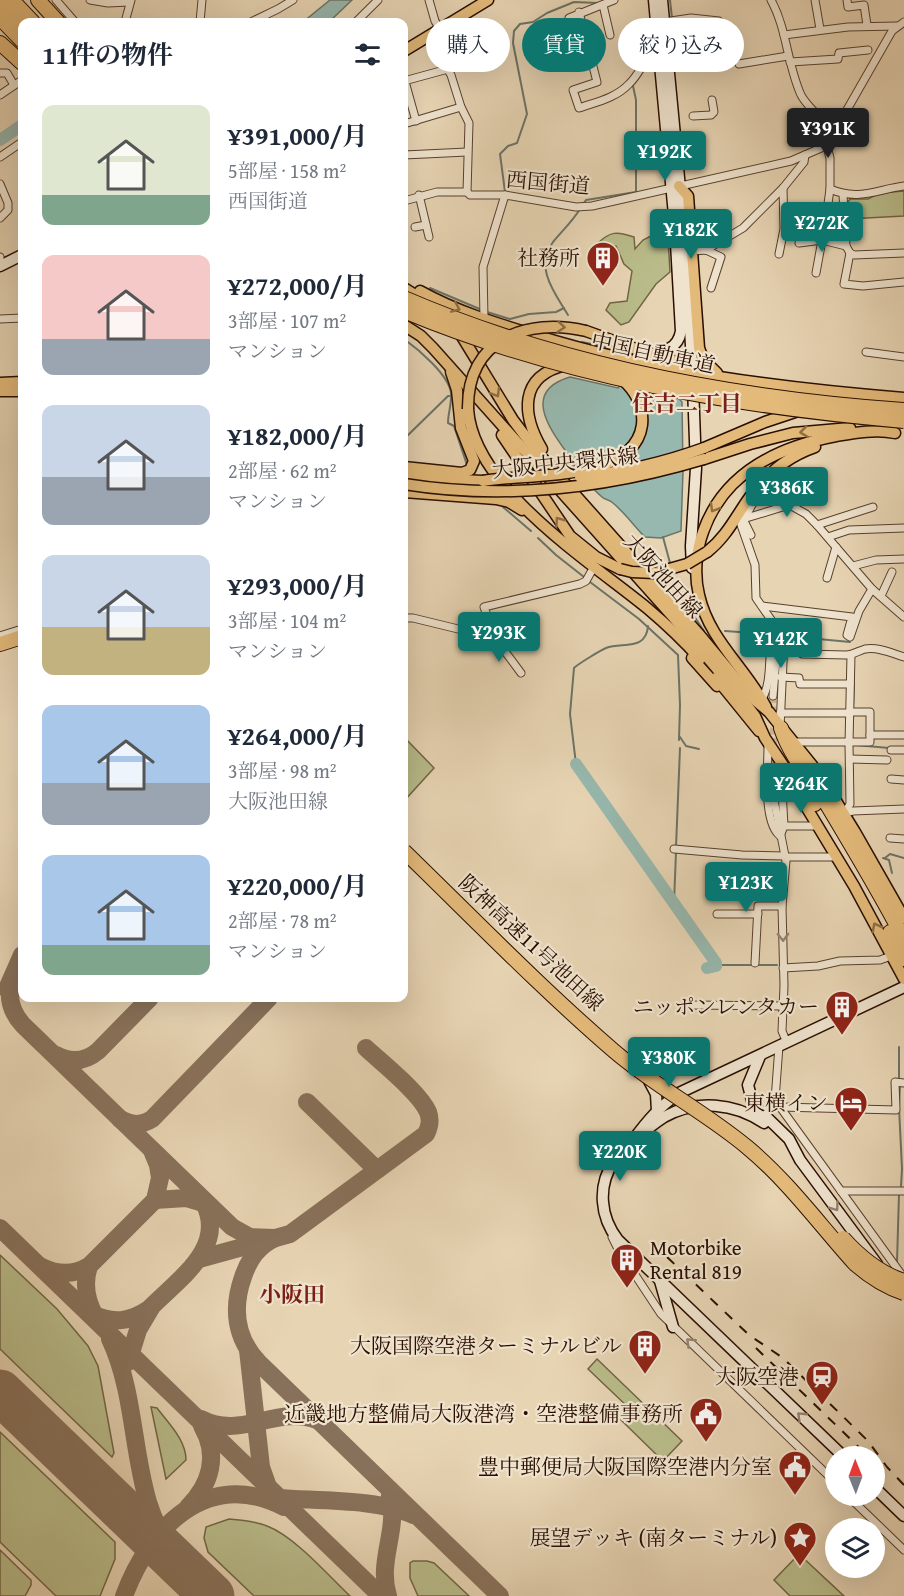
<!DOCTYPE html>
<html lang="ja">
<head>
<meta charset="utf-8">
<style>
  body { margin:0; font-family:"Gentium Book Plus","Noto Serif JP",serif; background:#f6f6f7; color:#1f2937; height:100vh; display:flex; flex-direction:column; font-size:22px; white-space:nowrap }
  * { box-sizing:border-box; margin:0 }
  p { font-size:20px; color:#747a83 }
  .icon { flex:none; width:33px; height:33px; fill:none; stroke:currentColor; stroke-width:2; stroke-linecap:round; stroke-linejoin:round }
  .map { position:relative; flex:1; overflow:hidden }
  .details { position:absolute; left:18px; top:18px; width:390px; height:984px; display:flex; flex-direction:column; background:#fff; border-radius:12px; box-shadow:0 6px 24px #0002 }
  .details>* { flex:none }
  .top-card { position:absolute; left:426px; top:18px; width:387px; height:54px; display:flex; gap:12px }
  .needle { width:39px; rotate:359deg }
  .tools { position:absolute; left:825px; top:1446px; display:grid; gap:12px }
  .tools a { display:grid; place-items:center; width:60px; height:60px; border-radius:50%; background:#fff; box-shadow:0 6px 24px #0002; font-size:30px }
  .price { position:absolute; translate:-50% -51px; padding:0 14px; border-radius:6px; background:#0f766e; color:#fff; font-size:20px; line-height:39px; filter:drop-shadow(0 2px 3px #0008) }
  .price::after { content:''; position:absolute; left:50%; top:36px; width:18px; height:14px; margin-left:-9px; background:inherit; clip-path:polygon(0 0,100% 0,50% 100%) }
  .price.selected { background:#222; color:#fff }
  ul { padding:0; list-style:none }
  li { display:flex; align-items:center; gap:18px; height:150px; padding:0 24px }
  li span { display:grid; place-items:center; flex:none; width:168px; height:120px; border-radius:12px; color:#555 }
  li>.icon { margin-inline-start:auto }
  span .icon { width:72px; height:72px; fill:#fffc; stroke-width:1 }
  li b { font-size:26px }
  h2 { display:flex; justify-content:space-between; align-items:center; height:72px; padding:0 24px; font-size:26px }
  .chip { padding:0 21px; border-radius:27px; background:#fff; box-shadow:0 6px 24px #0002; font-size:21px; line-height:54px }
  .chip.selected { background:#0f766e; color:#fff }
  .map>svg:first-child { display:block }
  .green { fill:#b9bc8a; stroke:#716545; stroke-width:1.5 }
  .water { fill:#97b8ae; stroke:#6b7468; stroke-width:1.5 }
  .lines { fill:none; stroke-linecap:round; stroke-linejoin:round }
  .stream { stroke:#6b7468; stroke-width:2 }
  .river { stroke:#97b8ae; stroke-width:12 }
  .taxiway { stroke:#88715a; stroke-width:18 }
  .runway { stroke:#88715a; stroke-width:45 }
  .street-tunnel { stroke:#cab698; stroke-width:7; stroke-dasharray:7 3.5; stroke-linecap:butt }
  .street-casing { stroke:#58402d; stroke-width:9 }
  .secondary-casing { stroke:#290e00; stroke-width:13 }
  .primary-casing { stroke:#290e00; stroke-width:13 }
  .highway-casing { stroke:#290e00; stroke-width:16 }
  .street { stroke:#efe3ce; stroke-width:7 }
  .secondary { stroke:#efe3ce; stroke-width:10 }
  .primary { stroke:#e4ba7a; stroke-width:10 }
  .highway { stroke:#e4ba7a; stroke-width:14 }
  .rail { stroke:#290e00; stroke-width:2; stroke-dasharray:10 10; stroke-linecap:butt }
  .primary-bridge-casing { stroke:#290e00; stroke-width:13; stroke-linecap:butt }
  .highway-bridge-casing { stroke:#290e00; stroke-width:16; stroke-linecap:butt }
  .primary-bridge { stroke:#e4ba7a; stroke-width:10 }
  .highway-bridge { stroke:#e4ba7a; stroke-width:14 }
  .oneway { stroke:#906d43 }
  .oneway2 { stroke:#968371 }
  .labels { text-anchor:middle; stroke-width:4.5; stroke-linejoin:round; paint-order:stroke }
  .street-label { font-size:21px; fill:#290e00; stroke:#efe3ce }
  .poi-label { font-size:21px; fill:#290e00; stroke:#efe3ce; text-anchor:end }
  .neighbourhood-label { font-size:22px; font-weight:bold; fill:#7a1f14; stroke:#efe3ce }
</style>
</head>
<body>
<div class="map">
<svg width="904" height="1596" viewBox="0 0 904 1596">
  <rect width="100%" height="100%" fill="#e7d4b3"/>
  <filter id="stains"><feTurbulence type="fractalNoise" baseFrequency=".00333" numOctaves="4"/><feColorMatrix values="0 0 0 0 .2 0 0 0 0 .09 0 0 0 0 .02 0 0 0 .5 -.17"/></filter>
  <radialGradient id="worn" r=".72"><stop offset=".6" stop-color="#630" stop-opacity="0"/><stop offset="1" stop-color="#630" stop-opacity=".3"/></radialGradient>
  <g class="green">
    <path d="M904,191V216L848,219V202L850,199H868L880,193Z"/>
    <path d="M665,216L667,220L670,272L656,284L629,322L621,325L606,310L610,303L627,301L632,271L624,264L616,246L600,249L597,244C610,231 617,231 634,237L635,249L643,240L655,234L654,228Z"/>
    <path d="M404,737L434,768L404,801Z"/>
    <path d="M0,1255L57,1309L88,1346L98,1366L114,1453L112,1457L0,1349Z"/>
    <path d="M597,1359L682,1441L663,1461L621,1420L631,1410L588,1369Z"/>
    <path d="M151,1407L157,1408C169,1424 186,1440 186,1460L166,1479Z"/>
    <path d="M0,1432L115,1542V1559L100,1596H56L0,1542Z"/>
    <path d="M229,1519C242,1520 255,1521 267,1526C294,1536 328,1575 350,1596H254L208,1552L204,1538L206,1527Z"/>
    <path d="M0,1550L31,1580V1585L25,1596H0Z"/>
    <path d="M799,1554L844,1596H790L774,1580Z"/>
    <path d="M413,1561H427L434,1563L469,1596H418L410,1578V1563Z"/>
  </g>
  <g class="water">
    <path d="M330,0H352L329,22H303Z"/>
    <path d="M570,377L618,388L625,378L665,384L682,402L683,471L681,531L661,538L645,537C634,526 625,513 613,503C609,499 605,500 602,497C588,485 577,468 567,453C549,428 522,391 570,377Z"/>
  </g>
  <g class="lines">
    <g class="stream">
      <path d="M670,0L672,18"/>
      <path d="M672,24V39"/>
      <path d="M502,192H505L500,154L508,146L517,143L527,114L513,43L514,31L520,24L533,22L547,13L574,2L598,3"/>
      <path d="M583,204L586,200L636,192V100L633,86"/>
      <path d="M430,288L482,310"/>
      <path d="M487,312L510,319L529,314L556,312L564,308"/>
      <path d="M568,315C555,293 534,268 553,242C562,231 572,222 580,209"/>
      <path d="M404,339C418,349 449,375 451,393C452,403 448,413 448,423L454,426L467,465"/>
      <path d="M582,342L606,347L608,350"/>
      <path d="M404,439L448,396H451"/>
      <path d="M503,507L531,531"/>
      <path d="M663,537L670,563"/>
      <path d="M538,538L556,555L584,577"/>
      <path d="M672,572L676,589L704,631"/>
      <path d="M590,582L639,619L678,655L680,705L679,740"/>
      <path d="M725,631L766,634"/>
      <path d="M787,636L850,642"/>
      <path d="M853,709L854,682"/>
      <path d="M680,737L686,746L699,749"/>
      <path d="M856,745L889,748"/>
      <path d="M576,764L570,714L574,668C578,664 601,650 606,648C623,642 646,651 648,626"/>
      <path d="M853,768V783"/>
      <path d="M676,847L680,748"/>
      <path d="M883,858L889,860L892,873"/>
      <path d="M885,858L890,854L904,858"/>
      <path d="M674,903L676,852"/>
      <path d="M716,965H777"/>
      <path d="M899,1079V1047"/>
      <path d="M900,1085L899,1107L902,1169L901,1186"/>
      <path d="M897,1262L899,1194"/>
    </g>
    <g class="river">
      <path d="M0,140L22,125"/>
      <path d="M576,764L716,963V966L707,968"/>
    </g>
    <g class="taxiway">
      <path d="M12,979C7,996 11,1012 23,1025L232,1227L250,1237L275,1238"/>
      <path d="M7,989L22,955"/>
      <path d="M56,1055C71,1063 85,1062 98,1051L150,998"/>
      <path d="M307,1102L377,1170"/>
      <path d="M120,1119C131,1125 141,1126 152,1119L269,998"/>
      <path d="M155,1200L186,1198L206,1204"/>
      <path d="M0,1228L381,1596"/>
      <path d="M275,1238C258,1246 249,1259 243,1277C232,1308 235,1338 259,1363L500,1596"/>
      <path d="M199,1259L290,1234L426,1134C430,1126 431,1120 428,1112C420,1093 382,1063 366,1048"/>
      <path d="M89,1266C83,1284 86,1300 95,1316"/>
      <path d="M42,1267C58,1275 74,1275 89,1266L155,1200L160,1178L158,1165L153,1153"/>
      <path d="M92,1314C113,1324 130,1322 149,1309C177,1280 229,1247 203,1201"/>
      <path d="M110,1339C134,1390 132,1448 148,1502C158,1535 172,1551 193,1577"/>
      <path d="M248,1350L261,1467L267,1484"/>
      <path d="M128,1362L138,1330L151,1308"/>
      <path d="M201,1419C242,1440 276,1405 317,1420"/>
      <path d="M278,1498C316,1501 380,1499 413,1515"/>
      <path d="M188,1507C211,1484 219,1455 202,1426"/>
      <path d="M124,1596C149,1528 207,1467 284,1507"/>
      <path d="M388,1596C377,1561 399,1530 390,1496"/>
    </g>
    <path class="runway" d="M0,1392L212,1596"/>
    <path class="street-tunnel" d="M773,696L774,776"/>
    <g class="street-casing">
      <g id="street">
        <path d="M56,0L75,22"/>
        <path d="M90,0L108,3L129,2"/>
        <path d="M429,0L435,21L440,29"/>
        <path d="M771,0C787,29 787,64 801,95C805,103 813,110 819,117C824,123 825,132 832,136"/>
        <path d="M815,0L820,29"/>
        <path d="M847,0L848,7L864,5L867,25"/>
        <path d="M603,5L610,35"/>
        <path d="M579,12L597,82L573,90L579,108C596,102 616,98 629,84C641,73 644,57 658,47"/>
        <path d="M125,22L131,0"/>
        <path d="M200,22L202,0"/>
        <path d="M251,22L278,9L293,0"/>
        <path d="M356,22L378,0"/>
        <path d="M664,22L691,18L719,21"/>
        <path d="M434,33L439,42L444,63L451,75L461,107L469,123L467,192"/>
        <path d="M784,35L848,27L897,26"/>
        <path d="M588,51L578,54L569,18L614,0"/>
        <path d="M790,62L838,59L839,53L868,50"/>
        <path d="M739,64L788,56"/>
        <path d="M0,73H7L14,85"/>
        <path d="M404,78L416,121"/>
        <path d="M404,81L448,69"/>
        <path d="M0,95L22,80"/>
        <path d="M693,116L711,115L714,112L712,100"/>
        <path d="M404,124L461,107"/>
        <path d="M826,143L830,158V189C858,201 875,190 904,186"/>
        <path d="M404,155L467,152"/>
        <path d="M0,157L22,142"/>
        <path d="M0,184L8,203V210L0,218"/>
        <path d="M783,188L804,162L805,155"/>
        <path d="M419,195L429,237"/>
        <path d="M843,195L846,246L850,253L844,284L863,286L904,282"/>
        <path d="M404,201L437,192H467L470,195H505L576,207L592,206L791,161L821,148L832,136L892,31L904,22"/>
        <path d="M827,211L830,189"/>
        <path d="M415,227L426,225"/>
        <path d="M799,243L822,240L846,246"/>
        <path d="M706,250L743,228L783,188L784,229L779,254"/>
        <path d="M692,251L706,250L721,257L711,288"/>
        <path d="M850,253L854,255L904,253"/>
        <path d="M0,257V266"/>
        <path d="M816,273L822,240"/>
        <path d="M0,319L22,318"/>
        <path d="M484,319L483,267L505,195"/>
        <path d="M866,352L904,357"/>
        <path d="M817,525L873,507"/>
        <path d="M751,535L743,519L789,505"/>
        <path d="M828,537L849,530L904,528"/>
        <path d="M853,566L876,560L904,559"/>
        <path d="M827,578L836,547"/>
        <path d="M881,596L892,572"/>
        <path d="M762,606L852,617L847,635L850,637L859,611L872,589"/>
        <path d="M404,618H413L495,638L484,607L580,584L586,581L591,572"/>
        <path d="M779,632L784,641L780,727"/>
        <path d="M0,636L22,629"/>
        <path d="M495,638L521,673"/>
        <path d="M783,650H801L802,654L846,655C853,655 858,651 865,649C879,647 891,653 904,657"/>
        <path d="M781,677L799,678L800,684H850"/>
        <path d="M773,696L778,636L772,621L756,598L755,565L741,525L753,503L767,486H770L779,499L806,514L817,525L872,589L904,617"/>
        <path d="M762,699C774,678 766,650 775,628"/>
        <path d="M780,713H850"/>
        <path d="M870,735H904"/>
        <path d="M791,742H870V712H854"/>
        <path d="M768,746C768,768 763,818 778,834"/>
        <path d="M891,750H904"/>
        <path d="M850,759L887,760"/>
        <path d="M774,776V800L786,861L782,906L784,986L782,1031L787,1043"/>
        <path d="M891,779L904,780"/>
        <path d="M844,813L853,811L904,809"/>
        <path d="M844,814L850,804L849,744L851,655"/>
        <path d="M784,826H818"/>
        <path d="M780,836L784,826L782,790L788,772"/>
        <path d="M890,838L904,839"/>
        <path d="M674,849L742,855L785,856"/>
        <path d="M785,857H837"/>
        <path d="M717,914H758"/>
        <path d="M755,963L758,906H782"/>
        <path d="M783,968L818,966L840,961L880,960L891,956"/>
        <path d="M690,1005L784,1006"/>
        <path d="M779,1046L775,1100L904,1278"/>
        <path d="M780,1107L896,1110L895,1082L904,1083"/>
        <path d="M841,1191H904"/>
        <path d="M612,1237L618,1249L661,1314L836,1483"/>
        <path d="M848,1496L904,1550"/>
      </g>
    </g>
    <g class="secondary-casing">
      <g id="secondary">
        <path d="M662,0L684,230L692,362"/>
        <path d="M0,266L22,255"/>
        <path d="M649,354C664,352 678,349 681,331L675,226L654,0"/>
        <path d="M692,568L691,546L696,468L693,386"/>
        <path d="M760,1056L748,1085L753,1104L789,1139L800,1160L877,1264"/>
        <path d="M648,1079L656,1094L657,1111"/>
        <path d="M641,1134C649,1128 656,1122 664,1117C696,1099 735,1103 764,1123"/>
        <path d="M660,1281L673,1327"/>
        <path d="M843,1456L618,1240C600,1217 597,1186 614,1161C619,1153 627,1147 633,1140C648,1120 658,1108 679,1093L904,987"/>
        <path d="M874,1487L904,1516"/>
      </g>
    </g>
    <g class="primary-casing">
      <g id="primary">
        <path d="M404,51L488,0"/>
        <path d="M679,186L688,196L699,348L703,359L717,373"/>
        <path d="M404,288L426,302"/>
        <path d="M420,291C456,311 495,323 535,335C654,372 780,388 904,398"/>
        <path d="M404,325L421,336L433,348L674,618L734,689L755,716L765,738L795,783L799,795L854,886L904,979"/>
        <path d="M458,330L513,420L538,453L698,633L751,697L769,712L820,775L855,832L904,918"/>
        <path d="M586,331L661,358L682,363"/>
        <path d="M0,383L22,382"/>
        <path d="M0,391H22"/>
        <path d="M468,409C473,488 591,562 647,608C666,624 684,641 700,659"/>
        <path d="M502,435L570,536L596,557L620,569"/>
        <path d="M704,448L765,422L798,411"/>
        <path d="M542,449C522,415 518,376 566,365"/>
        <path d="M704,459L750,444L793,433L850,428"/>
        <path d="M404,467L462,473L470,470L474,461L461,428L457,390L451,372"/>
        <path d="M404,475L437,479L483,481"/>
        <path d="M404,492L496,499L509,502L522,510"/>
        <path d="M707,552C725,538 734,520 747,501C764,476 786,457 815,447"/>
        <path d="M655,573L687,564"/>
        <path d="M692,658L717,686"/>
        <path d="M716,678L759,731"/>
        <path d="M766,707C745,667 709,640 699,595C694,575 696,551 703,532C724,472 778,447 836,436C854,433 876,429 895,433"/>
      </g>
    </g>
    <g class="highway-casing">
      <g id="highway">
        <path d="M12,0L33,22"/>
        <path d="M38,0L58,22"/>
        <path d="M0,2L22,27"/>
        <path d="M0,18L22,41"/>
        <path d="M0,43L22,63"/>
        <path d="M0,644L22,637"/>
        <path d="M781,728C790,756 810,778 826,803C853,848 880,893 904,939"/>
        <path d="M795,783L807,790L815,804"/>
        <path d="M890,932L904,959"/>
      </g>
    </g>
    <use href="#street" class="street"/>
    <use href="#secondary" class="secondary"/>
    <use href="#primary" class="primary"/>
    <use href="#highway" class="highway"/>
    <g class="rail">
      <path d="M667,1257L749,1335L783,1358L821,1395L868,1441L887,1467L904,1485"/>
      <path d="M756,1348L868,1456"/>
    </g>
    <g class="primary-bridge-casing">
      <g id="primary-bridge">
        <path d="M468,409C467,339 527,317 586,331"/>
        <path d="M580,477C623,472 663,463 704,448"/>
        <path d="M483,481C526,473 634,483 642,425C644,406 636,392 623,380"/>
        <path d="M404,484C504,500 607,488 704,459"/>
        <path d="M687,564L707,552"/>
        <path d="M620,569L632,572L655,573"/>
      </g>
    </g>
    <g class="highway-bridge-casing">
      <g id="highway-bridge">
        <path d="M404,298C562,366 733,398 904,410"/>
        <path d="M404,311C563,377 732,406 904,421"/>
        <path d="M404,851C473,918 541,988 614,1051C656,1087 705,1112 747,1147C788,1181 819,1224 855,1264C870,1277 885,1287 904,1293"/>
        <path d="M843,1238C860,1257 879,1273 904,1281"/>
      </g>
    </g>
    <use href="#primary-bridge" class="primary-bridge"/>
    <use href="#highway-bridge" class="highway-bridge"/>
  </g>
  <defs><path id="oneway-chevron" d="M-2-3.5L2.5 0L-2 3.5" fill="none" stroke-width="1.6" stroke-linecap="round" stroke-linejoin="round" transform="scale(1.5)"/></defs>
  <g class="oneway">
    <use href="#oneway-chevron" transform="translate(456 308) rotate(23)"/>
    <use href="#oneway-chevron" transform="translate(561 327) rotate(5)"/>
    <use href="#oneway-chevron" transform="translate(496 393) rotate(59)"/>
    <use href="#oneway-chevron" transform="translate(804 432) rotate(173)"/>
    <use href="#oneway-chevron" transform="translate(714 508) rotate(120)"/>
    <use href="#oneway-chevron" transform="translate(559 521) rotate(-126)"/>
    <use href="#oneway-chevron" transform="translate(876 927) rotate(-118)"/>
  </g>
  <g class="oneway2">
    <use href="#oneway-chevron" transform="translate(783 937) rotate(89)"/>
    <use href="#oneway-chevron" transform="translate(835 1207) rotate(54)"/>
    <use href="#oneway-chevron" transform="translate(690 1342) rotate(-136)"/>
    <use href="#oneway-chevron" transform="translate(801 1416) rotate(-136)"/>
  </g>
  <defs>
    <g id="building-pin" transform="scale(1.725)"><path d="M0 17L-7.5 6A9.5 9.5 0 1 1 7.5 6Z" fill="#8f2418" stroke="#efe3ce"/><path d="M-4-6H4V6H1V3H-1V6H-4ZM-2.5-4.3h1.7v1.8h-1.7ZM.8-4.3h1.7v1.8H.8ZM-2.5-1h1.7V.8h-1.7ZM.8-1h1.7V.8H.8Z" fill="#fff"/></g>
    <g id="hotel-pin" transform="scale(1.725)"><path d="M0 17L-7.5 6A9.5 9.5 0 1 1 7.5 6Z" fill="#8f2418" stroke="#efe3ce"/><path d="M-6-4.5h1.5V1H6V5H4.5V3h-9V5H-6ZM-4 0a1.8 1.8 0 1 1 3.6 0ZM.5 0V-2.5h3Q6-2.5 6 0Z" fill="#fff"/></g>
    <g id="station-pin" transform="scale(1.725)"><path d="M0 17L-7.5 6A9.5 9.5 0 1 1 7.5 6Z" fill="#8f2418" stroke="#efe3ce"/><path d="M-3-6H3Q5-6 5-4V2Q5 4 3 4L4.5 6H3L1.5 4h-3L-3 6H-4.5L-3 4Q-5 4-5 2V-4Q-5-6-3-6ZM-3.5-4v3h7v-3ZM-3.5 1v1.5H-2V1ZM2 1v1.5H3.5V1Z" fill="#fff"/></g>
    <g id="civic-pin" transform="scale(1.725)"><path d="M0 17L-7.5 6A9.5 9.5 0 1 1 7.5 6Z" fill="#8f2418" stroke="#efe3ce"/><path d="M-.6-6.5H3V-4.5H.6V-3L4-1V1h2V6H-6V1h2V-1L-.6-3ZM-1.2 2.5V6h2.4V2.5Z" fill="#fff"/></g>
    <g id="sight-pin" transform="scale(1.725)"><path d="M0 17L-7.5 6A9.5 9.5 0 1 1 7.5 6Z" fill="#8f2418" stroke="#efe3ce"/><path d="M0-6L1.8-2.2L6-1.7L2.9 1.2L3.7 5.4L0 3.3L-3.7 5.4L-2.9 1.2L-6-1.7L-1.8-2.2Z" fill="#fff"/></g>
  </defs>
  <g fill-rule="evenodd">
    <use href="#building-pin" x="603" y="258"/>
    <use href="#building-pin" x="842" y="1007"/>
    <use href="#hotel-pin" x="851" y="1103"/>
    <use href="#building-pin" x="627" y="1260"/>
    <use href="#building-pin" x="645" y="1346"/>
    <use href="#station-pin" x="822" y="1377"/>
    <use href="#civic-pin" x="706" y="1414"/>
    <use href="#civic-pin" x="795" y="1467"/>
    <use href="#sight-pin" x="800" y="1538"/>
  </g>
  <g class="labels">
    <g class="street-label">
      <text transform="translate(548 183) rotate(5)" y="7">西国街道</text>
      <text transform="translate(653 353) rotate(12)" y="7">中国自動車道</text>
      <text transform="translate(565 463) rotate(-6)" y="7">大阪中央環状線</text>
      <text transform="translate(663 576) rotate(48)" y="7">大阪池田線</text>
      <text transform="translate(531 943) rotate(43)" y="7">阪神高速11号池田線</text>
    </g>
    <g class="poi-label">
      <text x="580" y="265">社務所</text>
      <text x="819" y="1014">ニッポンレンタカー</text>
      <text x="828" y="1110">東横イン</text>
      <text x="650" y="1255" text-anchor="start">Motorbike<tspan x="650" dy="24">Rental 819</tspan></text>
      <text x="622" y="1353">大阪国際空港ターミナルビル</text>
      <text x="799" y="1384">大阪空港</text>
      <text x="683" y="1421">近畿地方整備局大阪港湾・空港整備事務所</text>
      <text x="772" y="1474">豊中郵便局大阪国際空港内分室</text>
      <text x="777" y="1545">展望デッキ (南ターミナル)</text>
    </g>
    <g class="neighbourhood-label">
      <text x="687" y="411">住吉二丁目</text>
      <text x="292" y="1302">小阪田</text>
    </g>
  </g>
  <rect width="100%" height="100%" filter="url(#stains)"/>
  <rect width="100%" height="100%" fill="url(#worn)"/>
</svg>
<div class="tools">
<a><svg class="needle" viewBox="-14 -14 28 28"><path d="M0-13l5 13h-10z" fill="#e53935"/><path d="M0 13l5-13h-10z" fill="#747a83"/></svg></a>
<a><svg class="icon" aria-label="layers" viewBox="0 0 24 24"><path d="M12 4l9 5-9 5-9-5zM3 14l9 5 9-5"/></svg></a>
</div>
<b class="price selected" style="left:828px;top:159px">¥391K</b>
<b class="price" style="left:665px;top:182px">¥192K</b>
<b class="price" style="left:822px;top:253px">¥272K</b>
<b class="price" style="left:691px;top:260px">¥182K</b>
<b class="price" style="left:787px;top:518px">¥386K</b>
<b class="price" style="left:499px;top:663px">¥293K</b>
<b class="price" style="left:781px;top:669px">¥142K</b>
<b class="price" style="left:801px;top:814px">¥264K</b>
<b class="price" style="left:746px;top:913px">¥123K</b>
<b class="price" style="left:669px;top:1088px">¥380K</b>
<b class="price" style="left:620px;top:1182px">¥220K</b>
<div class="top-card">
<a class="chip">購入</a>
<a class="chip selected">賃貸</a>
<a class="chip">絞り込み</a>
</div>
<section class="details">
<h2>11件の物件<svg class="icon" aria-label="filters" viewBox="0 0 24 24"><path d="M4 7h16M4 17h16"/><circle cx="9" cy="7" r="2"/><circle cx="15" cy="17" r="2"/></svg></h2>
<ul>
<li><span style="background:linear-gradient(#dfe7d0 75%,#7fa58c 0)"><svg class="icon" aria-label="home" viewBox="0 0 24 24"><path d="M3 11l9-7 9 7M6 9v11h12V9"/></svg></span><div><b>¥391,000/月</b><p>5部屋 · 158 m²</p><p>西国街道</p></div></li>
<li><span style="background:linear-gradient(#f6c9c9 70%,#9aa5b1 0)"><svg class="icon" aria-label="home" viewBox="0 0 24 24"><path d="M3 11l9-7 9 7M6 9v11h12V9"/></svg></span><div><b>¥272,000/月</b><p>3部屋 · 107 m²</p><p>マンション</p></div></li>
<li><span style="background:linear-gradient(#c9d6e8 60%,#9aa5b1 0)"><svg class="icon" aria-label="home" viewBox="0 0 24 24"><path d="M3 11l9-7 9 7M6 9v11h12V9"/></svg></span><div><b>¥182,000/月</b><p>2部屋 · 62 m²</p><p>マンション</p></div></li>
<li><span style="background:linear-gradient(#c9d6e8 60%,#c2b280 0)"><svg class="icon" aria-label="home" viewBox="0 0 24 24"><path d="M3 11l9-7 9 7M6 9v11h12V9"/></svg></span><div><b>¥293,000/月</b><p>3部屋 · 104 m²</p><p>マンション</p></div></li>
<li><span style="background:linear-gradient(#a9c7e8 65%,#9aa5b1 0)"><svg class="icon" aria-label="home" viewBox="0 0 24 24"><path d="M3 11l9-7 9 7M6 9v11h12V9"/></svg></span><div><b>¥264,000/月</b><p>3部屋 · 98 m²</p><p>大阪池田線</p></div></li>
<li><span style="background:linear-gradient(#a9c7e8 75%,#7fa58c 0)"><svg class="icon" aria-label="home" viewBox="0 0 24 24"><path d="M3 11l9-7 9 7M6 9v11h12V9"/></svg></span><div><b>¥220,000/月</b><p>2部屋 · 78 m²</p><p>マンション</p></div></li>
</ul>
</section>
</div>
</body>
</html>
